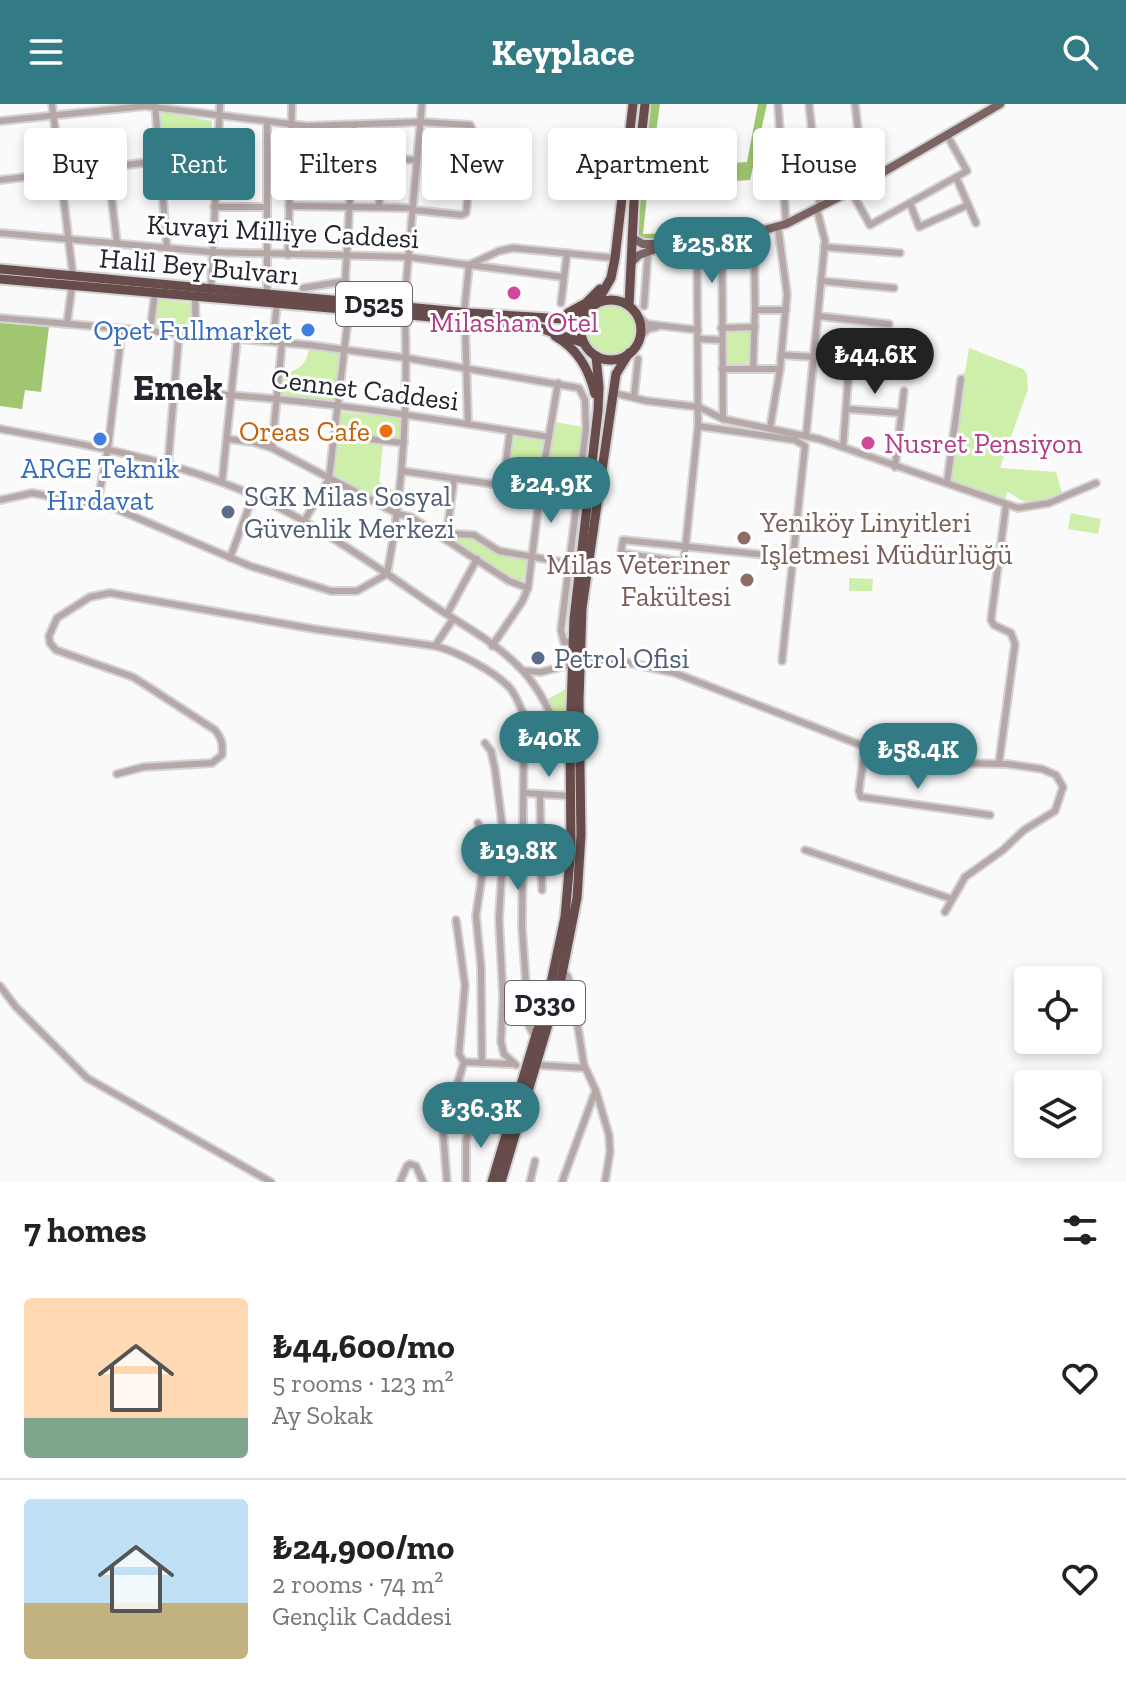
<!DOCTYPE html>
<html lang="en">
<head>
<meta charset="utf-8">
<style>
  body { margin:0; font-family:"Zilla Slab",serif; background:#f2f2f2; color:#222; height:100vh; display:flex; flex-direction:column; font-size:30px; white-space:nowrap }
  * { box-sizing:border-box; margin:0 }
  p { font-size:26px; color:#767676 }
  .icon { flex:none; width:44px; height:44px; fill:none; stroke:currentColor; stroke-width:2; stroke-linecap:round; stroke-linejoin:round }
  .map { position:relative; height:1078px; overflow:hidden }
  .details { display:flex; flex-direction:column; background:#fff; flex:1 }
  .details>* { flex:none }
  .hud { position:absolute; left:24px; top:24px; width:1078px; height:72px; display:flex; gap:16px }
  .fabs { position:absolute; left:1014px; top:862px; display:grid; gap:16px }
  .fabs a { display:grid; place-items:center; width:88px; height:88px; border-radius:8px; background:#fff; box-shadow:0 4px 12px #0003; font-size:40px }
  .price { position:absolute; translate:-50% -68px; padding:0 18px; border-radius:28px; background:#337b84; color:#fff; font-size:26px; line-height:52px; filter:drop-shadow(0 2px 4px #0008) }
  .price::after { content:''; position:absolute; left:50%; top:48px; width:24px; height:18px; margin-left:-12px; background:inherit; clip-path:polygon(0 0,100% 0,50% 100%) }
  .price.on { background:#222; color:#fff }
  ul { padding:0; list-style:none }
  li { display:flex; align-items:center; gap:24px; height:200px; padding:0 24px }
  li+li { border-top:2px solid #e0e0e0 }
  li span { display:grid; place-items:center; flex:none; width:224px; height:160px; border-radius:8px; color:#555 }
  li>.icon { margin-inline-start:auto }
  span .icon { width:96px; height:96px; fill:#fffc; stroke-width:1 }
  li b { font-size:34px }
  h2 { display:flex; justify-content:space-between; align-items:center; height:96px; padding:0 24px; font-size:34px }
  .tag { padding:0 28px; border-radius:8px; background:#fff; box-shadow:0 4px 12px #0003; font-size:28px; line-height:72px }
  .tag.on { background:#337b84; color:#fff }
  header { display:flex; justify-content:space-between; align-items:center; height:104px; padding:0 24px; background:#337b84; color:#fff; font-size:36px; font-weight:800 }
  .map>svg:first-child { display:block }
  .green { fill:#ceefa9 }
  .forest { fill:#a0c671 }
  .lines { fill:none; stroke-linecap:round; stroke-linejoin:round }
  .minor-casing { stroke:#d4d3d5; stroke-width:10 }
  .major-casing { stroke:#d4d3d5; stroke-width:12 }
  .highway-casing { stroke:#d4d3d5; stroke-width:13 }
  .minor { stroke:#b6a8a7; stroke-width:6 }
  .major { stroke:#7c6463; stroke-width:8 }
  .highway { stroke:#674c4b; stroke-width:9 }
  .hotel-dot { fill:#d1479c; stroke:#fff; stroke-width:3 }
  .shop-dot { fill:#3f7fe0; stroke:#fff; stroke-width:3 }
  .food-dot { fill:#e8710a; stroke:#fff; stroke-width:3 }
  .service-dot { fill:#5c6f8a; stroke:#fff; stroke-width:3 }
  .education-dot { fill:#8d6e63; stroke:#fff; stroke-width:3 }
  .labels { text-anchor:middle; stroke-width:6; stroke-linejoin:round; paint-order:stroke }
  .shield { fill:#fff; stroke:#66656c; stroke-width:2 }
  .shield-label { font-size:26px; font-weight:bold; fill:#25232d }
  .street-label { font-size:28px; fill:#25232d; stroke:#fff }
  .hotel-label { font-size:28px; fill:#b23c85; stroke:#fff }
  .shop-label { font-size:28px; fill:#366cbe; stroke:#fff; text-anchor:end }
  .food-label { font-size:28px; fill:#c56008; stroke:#fff; text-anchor:end }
  .service-label { font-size:28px; fill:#4e5e75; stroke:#fff; text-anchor:start }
  .education-label { font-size:28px; fill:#785e54; stroke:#fff; text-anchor:start }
  .district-label { font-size:36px; font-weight:bold; fill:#25232d; stroke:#fff }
</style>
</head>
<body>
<header><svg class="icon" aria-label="menu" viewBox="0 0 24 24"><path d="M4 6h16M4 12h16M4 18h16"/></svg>Keyplace<svg class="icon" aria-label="search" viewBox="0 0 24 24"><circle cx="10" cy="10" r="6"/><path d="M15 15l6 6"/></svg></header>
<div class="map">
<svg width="1126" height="1078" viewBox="0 0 1126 1078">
  <rect width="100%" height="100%" fill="#fafafa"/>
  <g class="green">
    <path d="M163,8L212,17L210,60L162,56L159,13Z"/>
    <path d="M156,195L192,199L193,227L153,223Z"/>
    <circle cx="610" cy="226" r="26"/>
    <path d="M755,223L753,265H722L721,224Z"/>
    <path d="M969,244L1023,265L1027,271L1028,285L1000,364L1056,368L1062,389C1049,394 1033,402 1019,395C1015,393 1012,389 1007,388L1005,395L951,378L964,275L957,273L965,268Z"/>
    <path d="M309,245L340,249L334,298L280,293L282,270C298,267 306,261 309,245Z"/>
    <path d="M341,308L402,314L400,335L339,329Z"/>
    <path d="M555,318L583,323L577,372L547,367Z"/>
    <path d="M512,332L543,337L536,381L507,378Z"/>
    <path d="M338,335L383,341L379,378L395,387L393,405L334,374Z"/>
    <path d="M1071,409L1101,415L1098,430L1068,425Z"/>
    <path d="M457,432L480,436L492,447L527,454L524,476H514L455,437Z"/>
    <path d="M849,474L873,475L872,487H849Z"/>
    <path d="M566,585V619L561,621L548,595Z"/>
  </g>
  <g class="forest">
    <path d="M649,0H660L651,65L747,58L758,0H767L750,76L648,82L643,130L669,129L670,137L641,138L634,130Z"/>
    <path d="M738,124L739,130L684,136L683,129Z"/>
    <path d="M0,219L49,223L41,288L25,286L22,305L0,302Z"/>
  </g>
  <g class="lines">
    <g class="minor-casing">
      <g id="minor">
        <path d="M52,0L73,172"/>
        <path d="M155,0L167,144"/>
        <path d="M778,0L786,120"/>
        <path d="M809,0L820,104"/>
        <path d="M855,0L860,42L878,72"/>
        <path d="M0,17L145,2L307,22L421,18L470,21L474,30L466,109L461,111L413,106"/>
        <path d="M780,41L812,37"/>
        <path d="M813,47L860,42"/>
        <path d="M352,53L417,56"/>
        <path d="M108,63L117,140"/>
        <path d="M956,73L976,119"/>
        <path d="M0,76L159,57L216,63"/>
        <path d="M851,87L870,121L967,67L947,31"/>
        <path d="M910,99L919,123L968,101"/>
        <path d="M289,102L413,104"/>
        <path d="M214,103H267"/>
        <path d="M379,103L382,54"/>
        <path d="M0,129L211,148L408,153L563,173"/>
        <path d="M722,135L723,315"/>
        <path d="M824,143L900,149"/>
        <path d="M288,151L292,0"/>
        <path d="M821,177L894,184"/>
        <path d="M303,184L346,177"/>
        <path d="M211,185L220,0"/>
        <path d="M267,190V18"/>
        <path d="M195,193L196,231"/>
        <path d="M344,198L354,22"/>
        <path d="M561,199L567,149"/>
        <path d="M644,202L648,147"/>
        <path d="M404,203L422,0"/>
        <path d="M755,206H786"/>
        <path d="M464,209L469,161L499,147L513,144L615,154"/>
        <path d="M636,210L647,220L698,226"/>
        <path d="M818,212L889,220"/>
        <path d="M0,214L309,241L406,254L579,284L585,296L586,325L561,526L564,538L573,537"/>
        <path d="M465,217L468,320"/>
        <path d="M67,220L72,182"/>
        <path d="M721,224L755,223"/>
        <path d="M150,227L155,189"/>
        <path d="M639,235L648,225L657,223"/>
        <path d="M699,235L721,236"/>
        <path d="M815,248L886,254"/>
        <path d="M781,251L815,253"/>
        <path d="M722,265H780"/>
        <path d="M753,265L755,206L754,130"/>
        <path d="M174,288C300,293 425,313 549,333"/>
        <path d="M618,290L647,297L699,303L723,315L819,335L1018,404L1049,399L1096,379"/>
        <path d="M634,293L638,255"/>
        <path d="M846,305L901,309"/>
        <path d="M698,322L795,336L805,342L782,557"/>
        <path d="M770,324L780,265L787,190L778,123"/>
        <path d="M0,325C75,339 145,350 218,377C297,405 368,457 437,504C463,521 494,538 516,560C537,579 550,606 560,632L570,635"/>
        <path d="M334,331L404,339"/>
        <path d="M806,332L825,137L817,106"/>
        <path d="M227,335L253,338L272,344L398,410L411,413L509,477L528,484"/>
        <path d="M843,343L850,251"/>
        <path d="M272,344L282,239L273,236L277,200"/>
        <path d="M168,360L179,230"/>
        <path d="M895,363L904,287"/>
        <path d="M402,367L577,392"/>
        <path d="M222,378L237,235"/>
        <path d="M947,379L961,275"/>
        <path d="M503,382L510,327"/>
        <path d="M0,396L32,389L114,404L250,462L331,487H357L387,470C404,384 408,299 405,211"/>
        <path d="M97,401L108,344L122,225"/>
        <path d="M303,419L329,375L349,206"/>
        <path d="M446,436L456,430L474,431L499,447L568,459"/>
        <path d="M446,436L454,375"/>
        <path d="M230,454L253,392"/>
        <path d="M683,458L621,449L623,436L794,454"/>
        <path d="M683,466L698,322L697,138"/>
        <path d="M447,510L477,455"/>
        <path d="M435,542L453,515"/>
        <path d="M492,542L522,498L528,484L542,373L558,279"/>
        <path d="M580,554L625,558L675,569L884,650L955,659L1007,660L1042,665L1056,671L1063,683L1055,707L1024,726L1003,746L965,773L945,808"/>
        <path d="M524,567L541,568L573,560"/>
        <path d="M485,639L491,647L495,665L504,735L499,814L503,893L501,938L504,950L516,961"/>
        <path d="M865,643L859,687L861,693L990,711"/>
        <path d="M999,659L1015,540L1011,529L994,521L991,516L1006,401"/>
        <path d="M117,670L143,663L212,659L222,651C223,640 222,635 215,626L133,573L56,546L50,539L49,532L57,514L90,493L110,489L314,525L435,542C456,547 494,567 509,583C516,590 520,602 524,612L522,824L529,922L535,933"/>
        <path d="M524,689L571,692"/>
        <path d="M540,690L542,786"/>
        <path d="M478,719L483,734L484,757L476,812L481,863L482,959"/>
        <path d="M805,746L952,795"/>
        <path d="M563,867L568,873L572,887L584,961L596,987L609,1031L610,1048L605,1078"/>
        <path d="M0,882L16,903L87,974L271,1078"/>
        <path d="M464,958L511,960"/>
        <path d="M536,961L585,964"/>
        <path d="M400,1078L407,1062L410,1060L416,1062L423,1078"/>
        <path d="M447,1078L443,1027L464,958L459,950L465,881L456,816"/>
        <path d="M466,1078V1036L474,1007"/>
        <path d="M530,1078L535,1057"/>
        <path d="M562,1078L595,988"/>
      </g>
    </g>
    <g class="major-casing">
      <g id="major">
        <path d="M632,131L634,135L643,140H673L739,133L786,120L849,88L1000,0"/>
        <path d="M631,159L639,151L661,143"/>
      </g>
    </g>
    <g class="highway-casing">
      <g id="highway">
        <path d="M0,165L470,209L564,215L575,213L589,205"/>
        <path d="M0,175L534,222L584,239"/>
        <circle cx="611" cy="226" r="30"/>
        <path d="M596,200L611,174L615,154L633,0"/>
        <path d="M629,202L634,98L645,0"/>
        <path d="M568,209L586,199L600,185"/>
        <path d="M555,232C578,245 589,265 595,290"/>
        <path d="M492,1078L550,884L565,813L571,744L570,635L574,515L598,307L599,283L596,252"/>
        <path d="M501,1078L560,880L577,794L581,731L579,596L582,504L616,270L629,249"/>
      </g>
    </g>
    <use href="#minor" class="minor"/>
    <use href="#major" class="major"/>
    <use href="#highway" class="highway"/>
  </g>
  <g class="hotel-dot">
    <circle cx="514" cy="189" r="8"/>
    <circle cx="868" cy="339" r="8"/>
  </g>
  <g class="shop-dot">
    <circle cx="308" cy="226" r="8"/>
    <circle cx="100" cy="335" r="8"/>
  </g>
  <circle class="food-dot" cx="386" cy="327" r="8"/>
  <g class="service-dot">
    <circle cx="228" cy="408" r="8"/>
    <circle cx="538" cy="554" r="8"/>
  </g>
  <g class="education-dot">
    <circle cx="744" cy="434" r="8"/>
    <circle cx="747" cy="476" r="8"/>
  </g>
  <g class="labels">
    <g class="shield">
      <rect x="336" y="178" width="76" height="44" rx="6"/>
      <rect x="505" y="877" width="80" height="44" rx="6"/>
    </g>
    <g class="shield-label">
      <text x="374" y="209">D525</text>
      <text x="545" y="908">D330</text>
    </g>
    <g class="street-label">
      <text transform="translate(283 127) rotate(3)" y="10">Kuvayi Milliye Caddesi</text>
      <text transform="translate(199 162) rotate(5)" y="10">Halil Bey Bulvarı</text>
      <text transform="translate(365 285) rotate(7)" y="10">Cennet Caddesi</text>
    </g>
    <g class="hotel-label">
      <text x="514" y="228">Milashan Otel</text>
      <text x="884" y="349" text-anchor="start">Nusret Pensiyon</text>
    </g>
    <g class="shop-label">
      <text x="292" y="236">Opet Fullmarket</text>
      <text x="100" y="374" text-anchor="middle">ARGE Teknik<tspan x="100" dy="32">Hırdavat</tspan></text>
    </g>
    <g class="food-label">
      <text x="370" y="337">Oreas Cafe</text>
    </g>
    <g class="service-label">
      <text x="244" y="402">SGK Milas Sosyal<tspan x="244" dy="32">Güvenlik Merkezi</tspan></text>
      <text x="554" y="564">Petrol Ofisi</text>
    </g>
    <g class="education-label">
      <text x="760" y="428">Yeniköy Linyitleri<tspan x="760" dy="32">Işletmesi Müdürlüğü</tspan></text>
      <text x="731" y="470" text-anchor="end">Milas Veteriner<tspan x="731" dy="32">Fakültesi</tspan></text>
    </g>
    <g class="district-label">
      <text x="178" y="296">Emek</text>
    </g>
  </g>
</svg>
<div class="fabs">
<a><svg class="icon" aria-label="locate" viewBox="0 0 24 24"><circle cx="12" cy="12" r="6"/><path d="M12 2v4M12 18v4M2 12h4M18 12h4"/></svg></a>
<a><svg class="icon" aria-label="layers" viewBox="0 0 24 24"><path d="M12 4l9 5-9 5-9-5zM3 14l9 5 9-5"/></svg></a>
</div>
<b class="price" style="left:712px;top:181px">₺25.8K</b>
<b class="price on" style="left:875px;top:292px">₺44.6K</b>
<b class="price" style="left:551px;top:421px">₺24.9K</b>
<b class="price" style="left:549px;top:675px">₺40K</b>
<b class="price" style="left:918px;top:687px">₺58.4K</b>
<b class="price" style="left:518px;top:788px">₺19.8K</b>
<b class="price" style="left:481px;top:1046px">₺36.3K</b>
<div class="hud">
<a class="tag">Buy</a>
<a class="tag on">Rent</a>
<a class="tag">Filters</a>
<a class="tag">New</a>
<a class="tag">Apartment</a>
<a class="tag">House</a>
</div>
</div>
<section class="details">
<h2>7 homes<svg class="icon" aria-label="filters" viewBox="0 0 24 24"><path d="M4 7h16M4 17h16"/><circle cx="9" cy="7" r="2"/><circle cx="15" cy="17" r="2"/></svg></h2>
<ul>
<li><span style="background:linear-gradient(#ffd9b3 75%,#7fa58c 0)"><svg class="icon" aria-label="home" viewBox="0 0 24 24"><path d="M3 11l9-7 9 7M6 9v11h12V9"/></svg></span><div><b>₺44,600/mo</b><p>5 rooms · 123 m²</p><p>Ay Sokak</p></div><svg class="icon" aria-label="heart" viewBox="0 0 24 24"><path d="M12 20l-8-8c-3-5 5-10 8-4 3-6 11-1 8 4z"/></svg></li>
<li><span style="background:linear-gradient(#bfe0f5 65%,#c2b280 0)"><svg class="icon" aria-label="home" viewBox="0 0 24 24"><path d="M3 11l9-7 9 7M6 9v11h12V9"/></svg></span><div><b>₺24,900/mo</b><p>2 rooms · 74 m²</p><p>Gençlik Caddesi</p></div><svg class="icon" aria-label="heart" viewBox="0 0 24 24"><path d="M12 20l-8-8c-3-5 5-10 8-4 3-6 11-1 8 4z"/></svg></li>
</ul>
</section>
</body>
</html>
